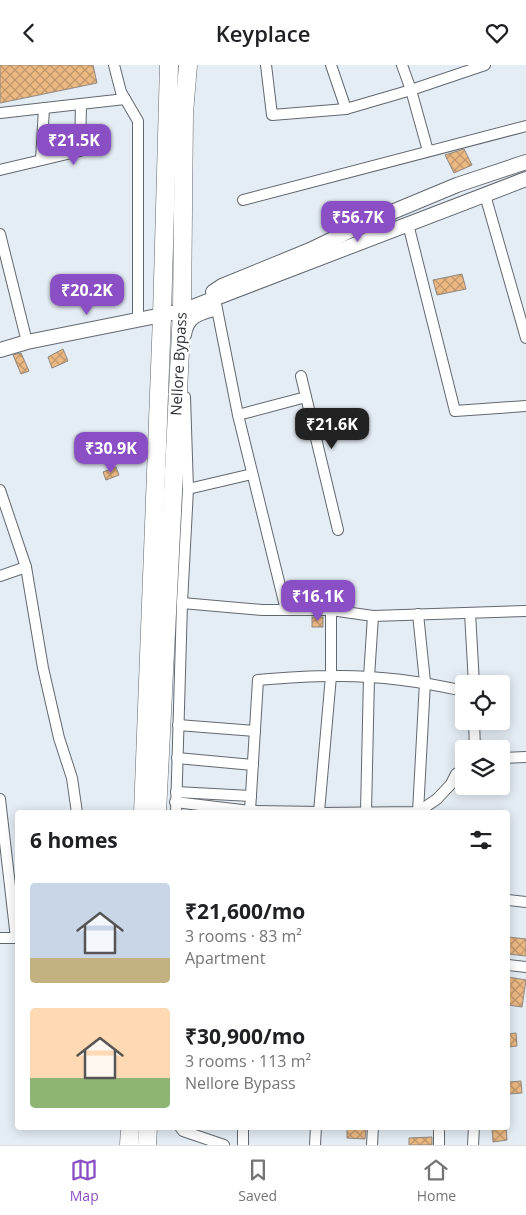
<!DOCTYPE html>
<html lang="en">
<head>
<meta charset="utf-8">
<style>
  body { margin:0; font-family:"Open Sans",sans-serif; background:#f6f6f6; color:#202124; height:100vh; display:flex; flex-direction:column; font-size:19px; white-space:nowrap }
  * { box-sizing:border-box; margin:0 }
  p { font-size:16px; color:#757577 }
  .icon { flex:none; width:28px; height:28px; fill:none; stroke:currentColor; stroke-width:2; stroke-linecap:round; stroke-linejoin:round }
  .map { position:relative; flex:1; overflow:hidden }
  .details { position:absolute; left:15px; top:745px; width:495px; height:320px; display:flex; flex-direction:column; background:#fff; border-radius:5px; box-shadow:0 2px 12px #0003 }
  .details>* { flex:none }
  .tools { position:absolute; left:455px; top:610px; display:grid; gap:10px }
  .tools a { display:grid; place-items:center; width:55px; height:55px; border-radius:5px; background:#fff; box-shadow:0 2px 12px #0003; font-size:25px }
  .price { position:absolute; translate:-50% -42px; padding:0 11px; border-radius:10px; background:#8b4fc5; color:#fff; font-size:16px; line-height:32px; filter:drop-shadow(0 1px 2px #0008) }
  .price::after { content:''; position:absolute; left:50%; top:30px; width:15px; height:11px; margin-left:-8px; background:inherit; clip-path:polygon(0 0,100% 0,50% 100%) }
  .price.on { background:#222; color:#fff }
  ul { padding:0; list-style:none }
  li { display:flex; align-items:center; gap:15px; height:125px; padding:0 15px }
  li span { display:grid; place-items:center; flex:none; width:140px; height:100px; border-radius:5px; color:#555 }
  li>.icon { margin-inline-start:auto }
  span .icon { width:60px; height:60px; fill:#fffc; stroke-width:1 }
  li b { font-size:21px }
  h2 { display:flex; justify-content:space-between; align-items:center; height:60px; padding:0 15px; font-size:21px }
  header { display:flex; justify-content:space-between; align-items:center; height:65px; padding:0 15px; background:#fff; font-size:22px; font-weight:600 }
  .tab-bar { display:flex; justify-content:space-around; align-items:center; height:70px; border-top:1px solid #e0e0e0; background:#fff; font-size:14px; color:#757577 }
  .tab-bar a { display:grid; justify-items:center; gap:2px }
  .tab-bar .on { color:#8b4fc5 }
  .map>svg:first-child { display:block }
  .building { fill:url(#building-cross-hatch); stroke:#8f8881 }
  .lines { fill:none; stroke-linecap:round; stroke-linejoin:round }
  .minor-casing { stroke:#62686f; stroke-width:12 }
  .tertiary-casing { stroke:#62686f; stroke-width:16 }
  .trunk-casing { stroke:#62686f; stroke-width:19 }
  .minor { stroke:#fff; stroke-width:10 }
  .tertiary { stroke:#fff; stroke-width:14 }
  .trunk { stroke:#fff; stroke-width:18 }
  .labels { text-anchor:middle; stroke-width:4.5; stroke-linejoin:round; paint-order:stroke }
  .street-label { font-size:15px; fill:#2e3134; stroke:#fff }
</style>
</head>
<body>
<header><svg class="icon" aria-label="back" viewBox="0 0 24 24"><path d="M15 5l-7 7 7 7"/></svg>Keyplace<svg class="icon" aria-label="heart" viewBox="0 0 24 24"><path d="M12 20l-8-8c-3-5 5-10 8-4 3-6 11-1 8 4z"/></svg></header>
<div class="map">
<svg width="526" height="1080" viewBox="0 0 526 1080">
  <defs>
    <pattern id="building-cross-hatch" width="8" height="8" patternUnits="userSpaceOnUse" patternTransform="scale(1.25)"><rect width="8" height="8" fill="#edb983"/><path d="M0 0l8 8M0 8l8-8" fill="none" stroke="#c0976c"/></pattern>
  </defs>
  <rect width="100%" height="100%" fill="#e4ecf4"/>
  <g class="building">
    <path d="M0,0H93L97,18L0,38Z"/>
    <path d="M464,84L472,100L454,108L445,90Z"/>
    <path d="M462,209L466,224L437,230L433,215Z"/>
    <path d="M63,284L68,296L52,303L48,292Z"/>
    <path d="M21,288L29,306L21,309L13,290Z"/>
    <path d="M116,402L119,410L106,415L103,407Z"/>
    <rect x="312" y="552" width="11" height="10"/>
    <path d="M508,872L526,874V891L508,889Z"/>
    <path d="M508,912L526,915L522,942L508,940Z"/>
    <path d="M516,968L517,981L508,982V969Z"/>
    <path d="M521,1016L522,1028L508,1029V1017Z"/>
    <path d="M492,1062H506L507,1075L493,1077Z"/>
    <path d="M347,1063H366L365,1074L347,1073Z"/>
    <path d="M432,1072V1080H409V1073Z"/>
  </g>
  <g class="lines">
    <g class="minor-casing">
      <g id="minor">
        <path d="M114,0L121,27L138,56V256"/>
        <path d="M266,0L272,50L346,44L411,25L485,0"/>
        <path d="M331,0L346,44"/>
        <path d="M402,0L411,25L428,86"/>
        <path d="M0,48L125,34"/>
        <path d="M41,95L44,43"/>
        <path d="M0,105L80,86L81,39"/>
        <path d="M485,130L526,273"/>
        <path d="M243,135L526,61"/>
        <path d="M408,159L455,346L526,341"/>
        <path d="M0,169L27,277"/>
        <path d="M216,239L238,350L286,545"/>
        <path d="M186,270C189,251 201,250 217,245"/>
        <path d="M301,311L338,465"/>
        <path d="M238,350L306,332"/>
        <path d="M188,424L252,409"/>
        <path d="M0,425L26,502L43,603L59,673L72,713L77,748"/>
        <path d="M0,511L26,502"/>
        <path d="M182,538L262,545H331L373,551L526,546"/>
        <path d="M470,548L474,619"/>
        <path d="M474,656L475,684"/>
        <path d="M178,660L255,666"/>
        <path d="M177,693L253,700"/>
        <path d="M501,693L526,692"/>
        <path d="M176,727L251,731"/>
        <path d="M0,734L16,873"/>
        <path d="M175,737L250,746L319,747L331,611V545"/>
        <path d="M250,746L258,615C282,613 307,611 331,611C375,610 420,616 464,626"/>
        <path d="M366,747L369,612L373,551"/>
        <path d="M418,747L425,617L418,549"/>
        <path d="M176,748L182,538L188,424L185,332"/>
        <path d="M319,748L418,747L437,734L451,719L456,709L464,703"/>
        <path d="M508,835L526,837"/>
        <path d="M0,873H18"/>
        <path d="M508,900L526,902"/>
        <path d="M180,1062L183,1066L224,1080"/>
        <path d="M243,1080V1062"/>
        <path d="M315,1080L316,1062"/>
        <path d="M372,1080L373,1062"/>
        <path d="M439,1080V1062"/>
        <path d="M473,1080L474,1062"/>
      </g>
    </g>
    <g class="tertiary-casing">
      <g id="tertiary">
        <path d="M213,227L222,221L310,185L368,157L457,120L526,97"/>
        <path d="M0,285L27,277L182,246L526,114"/>
      </g>
    </g>
    <g class="trunk-casing">
      <g id="trunk">
        <path d="M143,748L162,251L169,0"/>
        <path d="M157,748L182,246L184,48L188,0"/>
        <path d="M129,1080L130,1062"/>
        <path d="M147,1080L148,1062"/>
      </g>
    </g>
    <use href="#minor" class="minor"/>
    <use href="#tertiary" class="tertiary"/>
    <use href="#trunk" class="trunk"/>
  </g>
  <g class="labels">
    <g class="street-label">
      <text transform="translate(179 299) rotate(-87)" y="5">Nellore Bypass</text>
    </g>
  </g>
</svg>
<div class="tools">
<a><svg class="icon" aria-label="locate" viewBox="0 0 24 24"><circle cx="12" cy="12" r="6"/><path d="M12 2v4M12 18v4M2 12h4M18 12h4"/></svg></a>
<a><svg class="icon" aria-label="layers" viewBox="0 0 24 24"><path d="M12 4l9 5-9 5-9-5zM3 14l9 5 9-5"/></svg></a>
</div>
<b class="price" style="left:74px;top:101px">₹21.5K</b>
<b class="price" style="left:358px;top:178px">₹56.7K</b>
<b class="price" style="left:87px;top:251px">₹20.2K</b>
<b class="price on" style="left:332px;top:385px">₹21.6K</b>
<b class="price" style="left:111px;top:409px">₹30.9K</b>
<b class="price" style="left:318px;top:557px">₹16.1K</b>
<section class="details">
<h2>6 homes<svg class="icon" aria-label="filters" viewBox="0 0 24 24"><path d="M4 7h16M4 17h16"/><circle cx="9" cy="7" r="2"/><circle cx="15" cy="17" r="2"/></svg></h2>
<ul>
<li><span style="background:linear-gradient(#c9d6e8 75%,#c2b280 0)"><svg class="icon" aria-label="home" viewBox="0 0 24 24"><path d="M3 11l9-7 9 7M6 9v11h12V9"/></svg></span><div><b>₹21,600/mo</b><p>3 rooms · 83 m²</p><p>Apartment</p></div></li>
<li><span style="background:linear-gradient(#ffd9b3 70%,#8fb573 0)"><svg class="icon" aria-label="home" viewBox="0 0 24 24"><path d="M3 11l9-7 9 7M6 9v11h12V9"/></svg></span><div><b>₹30,900/mo</b><p>3 rooms · 113 m²</p><p>Nellore Bypass</p></div></li>
</ul>
</section>
</div>
<nav class="tab-bar">
<a class="on"><svg class="icon" aria-label="map" viewBox="0 0 24 24"><path d="M3 6l6-2 6 2 6-2v14l-6 2-6-2-6 2zM9 4v14M15 6v14"/></svg>Map</a>
<a><svg class="icon" aria-label="saved" viewBox="0 0 24 24"><path d="M7 4h10v16l-5-4-5 4z"/></svg>Saved</a>
<a><svg class="icon" aria-label="home" viewBox="0 0 24 24"><path d="M3 11l9-7 9 7M6 9v11h12V9"/></svg>Home</a>
</nav>
</body>
</html>
